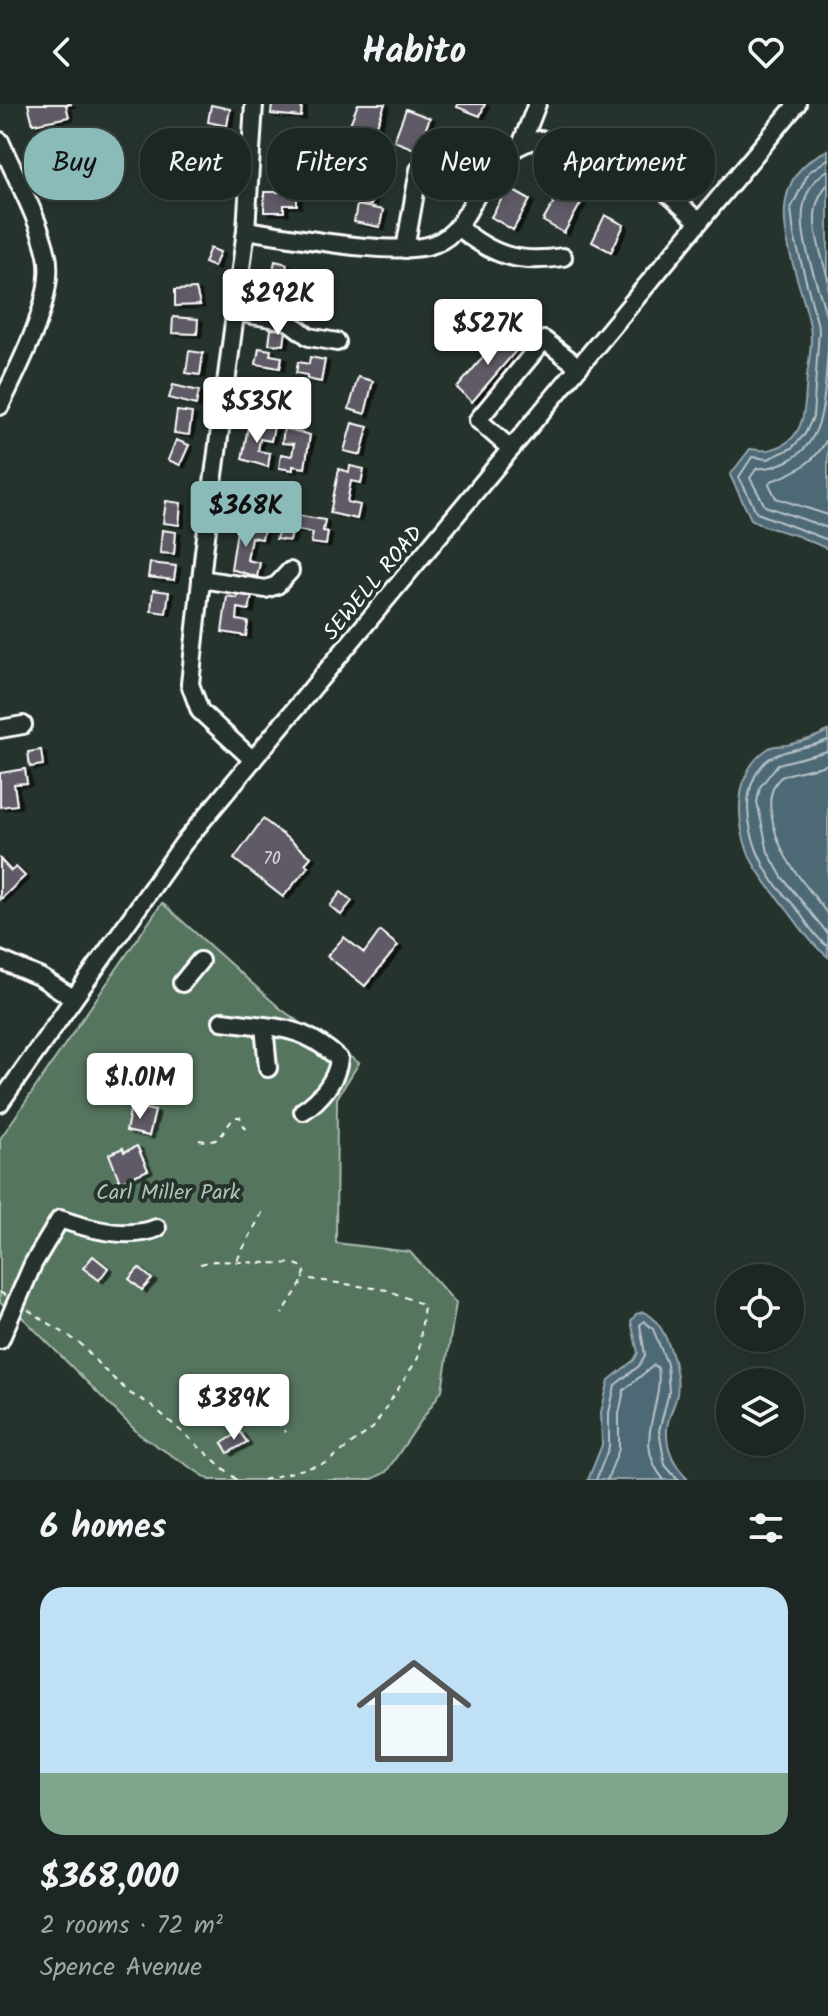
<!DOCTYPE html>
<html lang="en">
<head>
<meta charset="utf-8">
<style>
  body { margin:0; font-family:Kalam,sans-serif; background:#252e2a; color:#f1f3f6; height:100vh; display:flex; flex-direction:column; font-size:30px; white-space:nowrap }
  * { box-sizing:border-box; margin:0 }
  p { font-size:26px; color:#a0a5a5 }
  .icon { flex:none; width:44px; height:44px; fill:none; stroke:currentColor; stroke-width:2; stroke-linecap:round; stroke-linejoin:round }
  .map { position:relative; height:1376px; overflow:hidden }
  .drawer { display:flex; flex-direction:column; background:#1c2622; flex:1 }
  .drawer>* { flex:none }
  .hud { position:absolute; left:24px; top:24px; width:780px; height:72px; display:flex; gap:16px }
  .controls { position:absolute; left:716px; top:1160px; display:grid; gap:16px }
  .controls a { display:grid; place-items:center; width:88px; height:88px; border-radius:50%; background:#1c2622; box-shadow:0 4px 12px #0003,0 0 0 2px #3a4340; font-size:40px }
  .price { position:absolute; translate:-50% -68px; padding:0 18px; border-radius:8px; background:#fff; color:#222; font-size:26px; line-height:52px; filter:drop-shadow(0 2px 4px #0008) }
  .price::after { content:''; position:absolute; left:50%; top:48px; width:24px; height:18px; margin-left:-12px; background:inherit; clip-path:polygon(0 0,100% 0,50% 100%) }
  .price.active { background:#8bbbb9; color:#111 }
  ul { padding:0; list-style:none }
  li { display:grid; align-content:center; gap:16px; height:424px; padding:0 40px }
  li span { display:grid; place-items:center; height:248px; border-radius:24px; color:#555 }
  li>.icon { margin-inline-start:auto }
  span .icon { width:144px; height:144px; fill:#fffc; stroke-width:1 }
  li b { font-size:34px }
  h2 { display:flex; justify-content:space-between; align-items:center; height:96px; padding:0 40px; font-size:34px }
  .tag { padding:0 28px; border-radius:32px; background:#1c2622; box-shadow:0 4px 12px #0003,0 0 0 2px #3a4340; font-size:28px; line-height:72px }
  .tag.active { background:#8bbbb9; color:#111 }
  header { display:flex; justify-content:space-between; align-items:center; height:104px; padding:0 40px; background:#1c2622; font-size:36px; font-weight:700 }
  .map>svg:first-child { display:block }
  .green { fill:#54755f; stroke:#aabaaf; stroke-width:2 }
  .water { fill:#4e6974; stroke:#95a5ac; stroke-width:2 }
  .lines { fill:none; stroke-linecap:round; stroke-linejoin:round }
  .shore { stroke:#b8c3c7; stroke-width:2 }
  .building { fill:#5e5a65; stroke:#fff; stroke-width:2; filter:url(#shadow) }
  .minor-casing { stroke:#fff; stroke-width:22 }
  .path { stroke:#fff; stroke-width:2; stroke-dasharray:6 6; stroke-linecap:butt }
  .minor { stroke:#26332d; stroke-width:16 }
  .labels { text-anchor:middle; stroke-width:8; stroke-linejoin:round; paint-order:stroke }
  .number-label { font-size:18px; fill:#d7d6d8 }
  .street-label { font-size:22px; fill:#fff; stroke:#26332d }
  .park-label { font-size:22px; fill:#b2c1b7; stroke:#26332d }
</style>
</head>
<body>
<header><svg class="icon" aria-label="back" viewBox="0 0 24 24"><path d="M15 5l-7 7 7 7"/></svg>Habito<svg class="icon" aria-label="heart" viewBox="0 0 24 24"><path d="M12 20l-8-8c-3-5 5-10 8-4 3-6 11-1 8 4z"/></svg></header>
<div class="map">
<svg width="828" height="1376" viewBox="0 0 828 1376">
  <defs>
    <filter id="shadow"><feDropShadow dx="4.5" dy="2.5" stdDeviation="0" flood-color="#0009"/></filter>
  </defs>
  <rect width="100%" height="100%" fill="#26332d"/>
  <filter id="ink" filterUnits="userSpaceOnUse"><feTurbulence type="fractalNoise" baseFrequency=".0125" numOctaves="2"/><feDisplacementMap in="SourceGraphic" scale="16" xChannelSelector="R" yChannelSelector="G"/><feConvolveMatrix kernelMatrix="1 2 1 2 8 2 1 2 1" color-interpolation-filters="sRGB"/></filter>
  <g filter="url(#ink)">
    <path class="green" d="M162,799L282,906L359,959L337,994L336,1139L410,1148L456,1199L442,1286L386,1368L371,1376H210L140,1331L22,1213L0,1199V1035Z"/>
    <g class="water">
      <path d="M828,46V445L798,432L764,422L751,415L730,371L750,345C756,345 762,347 768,346C808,338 804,303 807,272C809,256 813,238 810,222C799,165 750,80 828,46Z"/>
      <path d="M828,627V853C811,840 801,824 788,807C775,790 762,776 752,757C735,723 732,667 769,644C775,641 781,642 787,641C801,638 815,634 828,627Z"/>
      <path d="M643,1208C665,1215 681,1268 677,1290C675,1303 667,1313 667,1326C666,1347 675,1361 688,1376H588L602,1341L601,1308L609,1276L634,1256L638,1249L631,1217L636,1210Z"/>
    </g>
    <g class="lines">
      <g class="shore">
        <path d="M828,55L809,68L791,104L794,131L819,226L813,313L805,330L792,344L768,355L752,353L739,373L757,409L828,436"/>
        <path d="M828,66C775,98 820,175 828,220"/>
        <path d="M828,80C803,107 820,144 828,175"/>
        <path d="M828,246C824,286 828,338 787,357C776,362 768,365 757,364L750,374L765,402L828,424"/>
        <path d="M828,333C817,357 796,369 771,377L769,380L776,394L828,411"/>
        <path d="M828,636C810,644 777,646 765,658C734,691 751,744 773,777C780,787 790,796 797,805C807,819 815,833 828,843"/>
        <path d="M828,647L778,660L760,683L757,698L768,748L782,773L828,830"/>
        <path d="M828,660C817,665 787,668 780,674C770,684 769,696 771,709C779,757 802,774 828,811"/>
        <path d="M596,1376L609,1343V1309L615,1281L639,1262L645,1251L640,1221L644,1217L653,1225L667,1260L669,1288L659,1327L665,1361L678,1376"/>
        <path d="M607,1376L619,1345V1310L624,1286L654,1261L658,1264C664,1304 631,1337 664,1376"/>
      </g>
    </g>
    <g class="building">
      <path d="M28,0H72L66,1L69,13L33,20Z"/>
      <path d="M272,0H302L301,13L271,10Z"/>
      <path d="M358,0H385L374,29L350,20Z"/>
      <path d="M458,0H485L480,12L457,3Z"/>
      <path d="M211,1L230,5L227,22L208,18Z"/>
      <path d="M406,5L430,14L417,46L394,37Z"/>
      <path d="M449,23L471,32L460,59L438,50Z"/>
      <path d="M225,27V41L203,42V28Z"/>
      <path d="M332,71L375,79L371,101L328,93Z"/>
      <path d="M508,84L530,96L513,126L491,113Z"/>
      <path d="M560,87L581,99L564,129L543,117Z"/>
      <path d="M264,88H297V101H284V108H264Z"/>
      <path d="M357,101L383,106L380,123L354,118Z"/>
      <path d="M605,111L624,121L611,148L592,138Z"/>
      <path d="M210,144L220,148L214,163L204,159Z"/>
      <path d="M275,157L287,160L280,191L294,194L291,208L266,199Z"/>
      <path d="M196,185L200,201L175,202V186Z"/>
      <path d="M173,213L198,215L197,230L172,229Z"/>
      <path d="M271,225L286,226L284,241L269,240Z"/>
      <path d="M504,228L520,242L472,298L457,284Z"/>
      <path d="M259,244L271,246L270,251L282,253L280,264L256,260Z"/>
      <path d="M189,247L203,249L200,271L186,269Z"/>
      <path d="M310,253L325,256L321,278L307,275V271L296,269L298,258L309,260Z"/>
      <path d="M358,273L373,277L365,310L349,305Z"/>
      <path d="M173,281L199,287L196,301L169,294Z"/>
      <path d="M177,307L192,309L189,331L174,329Z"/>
      <path d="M352,319L368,323L361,351L344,347Z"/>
      <path d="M260,320L274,323L271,337L260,335L258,347L270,349L268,363L242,355L248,323L259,325Z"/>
      <path d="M284,324L310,331L305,364L293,362V366L279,364L281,350L292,352L294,340L282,339Z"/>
      <path d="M176,336L189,341L180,361L168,356Z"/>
      <path d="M350,362L364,365L361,379L351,377L347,398L360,401L357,415L330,409L339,365L349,368Z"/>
      <path d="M166,397L181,399L179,421L163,419Z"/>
      <path d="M284,409L325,416L323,427L328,428L326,441L311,439L313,429L293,425L290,437L276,435Z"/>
      <path d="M251,418L265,421L262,435L251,433L247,456L260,459L257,473L231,465L238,420L250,423Z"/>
      <path d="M162,426L176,428L174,450L160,449Z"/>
      <path d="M150,459L176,462L174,476L148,473Z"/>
      <path d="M153,486L169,488L166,509L151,507Z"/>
      <path d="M237,490L252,492L249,506L238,504L237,516L248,518L246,532L222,528L227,492L237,494Z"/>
      <path d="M41,646L43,661L30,663L28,648Z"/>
      <path d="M25,665L27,679L14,680L17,701L0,703V669Z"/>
      <path d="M263,715L311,753L305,760L308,763L283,793L234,755Z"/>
      <path d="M0,755L11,767L16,763L25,772L0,796Z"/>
      <path d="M341,788L352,797L341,811L330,802Z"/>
      <path d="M380,827L398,842L365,882L327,852L344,833L364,849Z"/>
      <path d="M131,1002L155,1007L149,1032L126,1027Z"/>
      <path d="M137,1042L148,1066L120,1078L109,1050L123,1044L124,1048Z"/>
      <path d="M93,1152L108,1164L99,1176L83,1164Z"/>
      <path d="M139,1164L152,1175L142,1186L129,1175Z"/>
      <path d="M240,1328L247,1338L228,1349L222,1339Z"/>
    </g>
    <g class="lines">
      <g class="minor-casing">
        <g id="minor">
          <path d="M0,37C16,74 38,112 47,151C56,194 18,264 0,302"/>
          <path d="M521,41L537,0"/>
          <path d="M458,123C493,152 519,160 563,153"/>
          <path d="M246,126C289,132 397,154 434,140C464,129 473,93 489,69C499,54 520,37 539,36C552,35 621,56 633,63C657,78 678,99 699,118"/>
          <path d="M405,145L419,66"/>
          <path d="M235,208L288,217L309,233L337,238"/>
          <path d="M511,345L478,316L544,236L579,263"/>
          <path d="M201,475L266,485L277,481L290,467"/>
          <path d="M0,625L23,621"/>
          <path d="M253,656L200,607L190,580L204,448L246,126L254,0"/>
          <path d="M0,856L40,873L73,894"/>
          <path d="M182,879L200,857"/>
          <path d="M222,917L264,922"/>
          <path d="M268,964L264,922C296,925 315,933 339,955C337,976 320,996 303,1007"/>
          <path d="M0,999L183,740L797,0"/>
          <path d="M0,1236L33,1160L60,1115C88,1125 128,1136 157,1124"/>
        </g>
      </g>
      <g class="path">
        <path d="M199,1036C224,1041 220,1028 235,1013H240L245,1024L252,1027"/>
        <path d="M237,1156L263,1107"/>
        <path d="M200,1160L214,1157L295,1160L303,1163L305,1168L301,1180L282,1210"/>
        <path d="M0,1188L6,1192"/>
        <path d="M28,1206L81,1240L102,1264L131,1290L150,1300L237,1376"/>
        <path d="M256,1274L273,1314L286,1328"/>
        <path d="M263,1376L326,1359L373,1324L418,1254L424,1201L387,1186L303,1174"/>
      </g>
      <use href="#minor" class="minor"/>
    </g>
  </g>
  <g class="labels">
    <g class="number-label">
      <text x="272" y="760">70</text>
    </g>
    <g class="street-label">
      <text transform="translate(372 478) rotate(-50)" y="8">SEWELL ROAD</text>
    </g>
    <g class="park-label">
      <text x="168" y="1095">Carl Miller Park</text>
    </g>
  </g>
</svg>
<div class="controls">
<a><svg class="icon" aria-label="locate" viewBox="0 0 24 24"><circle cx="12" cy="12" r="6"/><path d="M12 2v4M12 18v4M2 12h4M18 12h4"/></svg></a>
<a><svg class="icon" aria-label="layers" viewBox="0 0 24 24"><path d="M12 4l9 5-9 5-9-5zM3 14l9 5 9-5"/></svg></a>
</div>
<b class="price" style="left:278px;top:233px">$292K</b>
<b class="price" style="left:488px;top:263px">$527K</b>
<b class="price" style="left:257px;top:341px">$535K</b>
<b class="price active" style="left:246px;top:445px">$368K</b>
<b class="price" style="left:140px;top:1017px">$1.01M</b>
<b class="price" style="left:234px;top:1338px">$389K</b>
<div class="hud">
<a class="tag active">Buy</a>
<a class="tag">Rent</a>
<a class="tag">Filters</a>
<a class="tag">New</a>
<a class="tag">Apartment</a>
</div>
</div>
<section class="drawer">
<h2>6 homes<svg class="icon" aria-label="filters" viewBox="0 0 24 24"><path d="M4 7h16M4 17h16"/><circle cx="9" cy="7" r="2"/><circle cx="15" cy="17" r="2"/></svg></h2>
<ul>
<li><span style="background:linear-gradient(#bfe0f5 75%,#7fa58c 0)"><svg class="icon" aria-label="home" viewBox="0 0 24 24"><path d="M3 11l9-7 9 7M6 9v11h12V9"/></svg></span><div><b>$368,000</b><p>2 rooms · 72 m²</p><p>Spence Avenue</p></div></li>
</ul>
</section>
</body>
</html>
